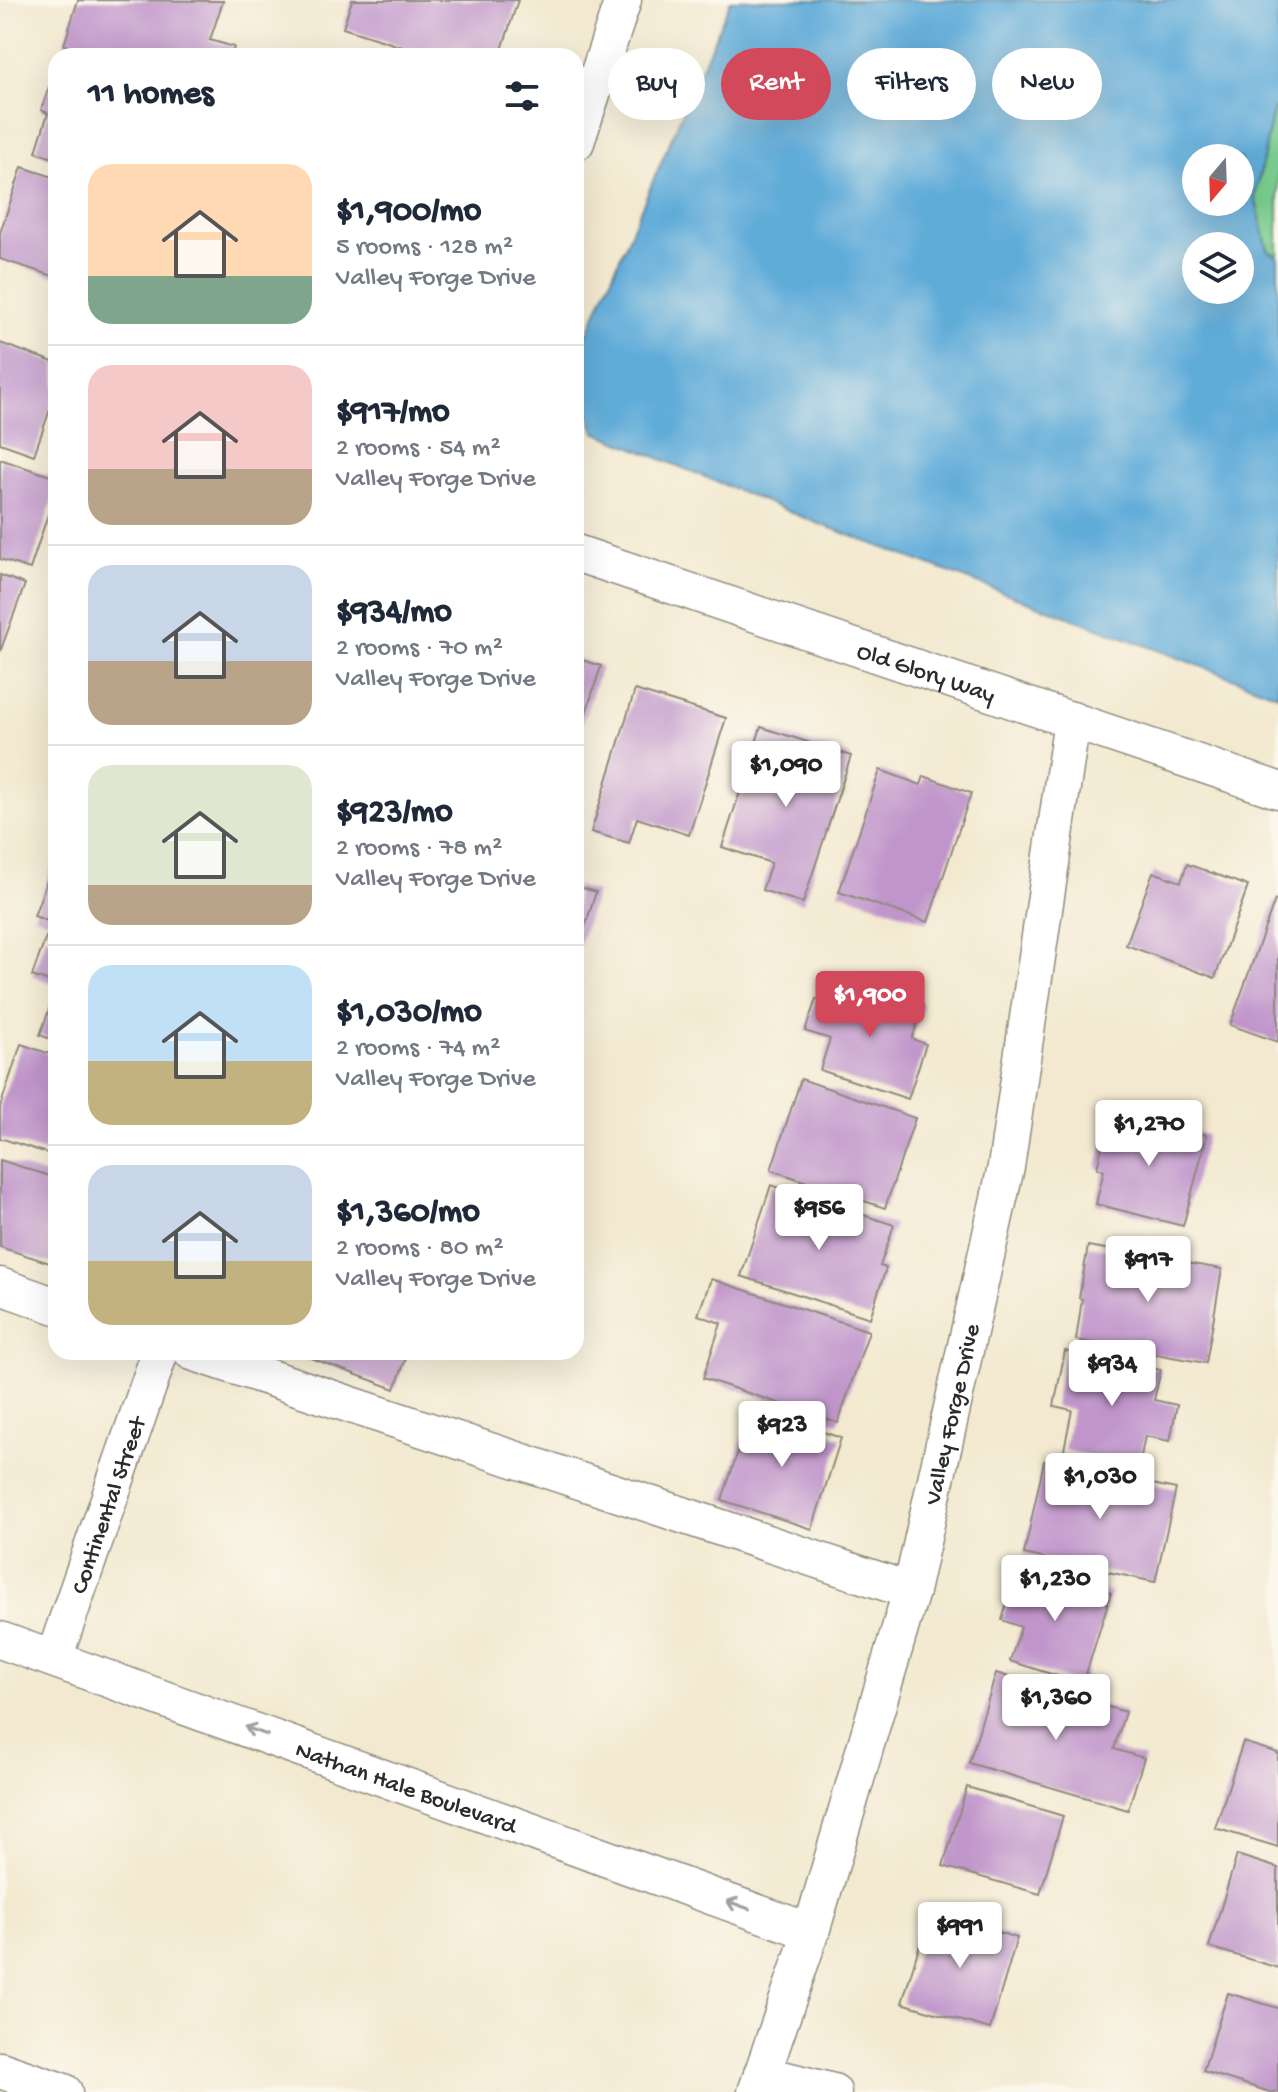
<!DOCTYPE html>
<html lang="en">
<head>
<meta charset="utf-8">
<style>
  body { margin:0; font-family:"Gochi Hand",sans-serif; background:#f6f6f7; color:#1f2937; height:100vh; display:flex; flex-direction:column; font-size:30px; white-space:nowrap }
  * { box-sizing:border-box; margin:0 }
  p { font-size:26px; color:#747a83 }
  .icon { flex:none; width:44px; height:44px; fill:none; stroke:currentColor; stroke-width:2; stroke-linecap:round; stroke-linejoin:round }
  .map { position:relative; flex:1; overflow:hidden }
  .details { position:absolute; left:48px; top:48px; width:536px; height:1312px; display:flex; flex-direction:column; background:#fff; border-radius:24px; box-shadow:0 8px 32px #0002 }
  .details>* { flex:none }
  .top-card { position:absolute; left:608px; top:48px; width:550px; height:72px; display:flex; gap:16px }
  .needle { width:52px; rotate:199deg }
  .tools { position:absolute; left:1182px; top:144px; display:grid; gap:16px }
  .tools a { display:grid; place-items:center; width:72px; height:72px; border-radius:50%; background:#fff; box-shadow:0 8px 32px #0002; font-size:40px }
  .price { position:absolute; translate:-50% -68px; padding:0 18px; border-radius:8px; background:#fff; color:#222; font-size:26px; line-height:52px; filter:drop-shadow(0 2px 4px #0008) }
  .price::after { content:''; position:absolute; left:50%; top:48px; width:24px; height:18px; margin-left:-12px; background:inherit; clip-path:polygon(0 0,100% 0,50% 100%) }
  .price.on { background:#d1495b; color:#fff }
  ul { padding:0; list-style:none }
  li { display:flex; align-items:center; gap:24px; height:200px; padding:0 40px }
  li+li { border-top:2px solid #e0e1e3 }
  li span { display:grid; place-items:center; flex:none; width:224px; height:160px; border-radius:24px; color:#555 }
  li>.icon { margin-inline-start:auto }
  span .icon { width:96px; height:96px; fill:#fffc; stroke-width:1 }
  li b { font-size:34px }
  h2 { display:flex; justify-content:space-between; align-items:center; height:96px; padding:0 40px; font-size:34px }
  .tag { padding:0 28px; border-radius:36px; background:#fff; box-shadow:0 8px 32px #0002; font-size:28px; line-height:72px }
  .tag.on { background:#d1495b; color:#fff }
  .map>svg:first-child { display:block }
  .green { fill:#7acc8e; stroke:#527c5c; stroke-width:2 }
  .water { fill:#61acd9; stroke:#466c82; stroke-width:2; fill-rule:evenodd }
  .building { fill:#c095cb }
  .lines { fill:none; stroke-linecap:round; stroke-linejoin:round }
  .street-casing { stroke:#8f8a7e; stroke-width:39 }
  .street { stroke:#fff; stroke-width:36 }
  .oneway { stroke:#a0a0a0 }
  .labels { text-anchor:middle; stroke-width:8; stroke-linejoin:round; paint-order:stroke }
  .street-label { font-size:24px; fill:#2b2b2b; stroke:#fbf7ec }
</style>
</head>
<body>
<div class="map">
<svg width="1278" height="2092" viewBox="0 0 1278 2092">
  <rect width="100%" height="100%" fill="#fbf7ec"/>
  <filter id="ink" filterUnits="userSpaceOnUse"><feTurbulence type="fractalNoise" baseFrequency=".0125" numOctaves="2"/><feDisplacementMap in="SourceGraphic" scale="16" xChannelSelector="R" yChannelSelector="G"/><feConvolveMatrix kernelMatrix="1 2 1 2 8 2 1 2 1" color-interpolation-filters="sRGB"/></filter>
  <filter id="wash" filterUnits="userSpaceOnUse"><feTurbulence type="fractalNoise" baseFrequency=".006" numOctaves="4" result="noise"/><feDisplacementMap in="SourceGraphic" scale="32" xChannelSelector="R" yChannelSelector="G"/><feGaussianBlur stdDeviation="1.8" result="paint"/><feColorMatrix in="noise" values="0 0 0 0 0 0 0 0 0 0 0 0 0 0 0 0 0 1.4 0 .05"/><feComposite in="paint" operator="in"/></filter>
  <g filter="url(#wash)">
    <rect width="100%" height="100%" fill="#f3e9d0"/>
    <path class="green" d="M1278,105V257L1268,250L1255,197L1273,111Z"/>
    <path class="water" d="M731,0H1278V105L1273,111L1255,197L1268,250L1278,257V695L817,523L595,432L576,374V360ZM1196,158H1240V202H1196ZM1196,246H1240V290H1196Z"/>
    <g id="blocks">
      <g class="building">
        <path d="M78,0L223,1L210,40L234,47L231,56H98L64,45Z"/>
        <path d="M352,0H518L500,56H431L343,28Z"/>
        <path d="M56,67V159L36,152L48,113L41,110Z"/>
        <path d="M22,167L56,178V277L0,259V233Z"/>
        <path d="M0,343L56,363V392L34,455L0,443Z"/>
        <path d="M0,459L56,478V490L30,569L0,559Z"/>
        <path d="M0,575L25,584L0,652Z"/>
        <path d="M576,658L601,666L577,741H576Z"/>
        <path d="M635,690L726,718L689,835L637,818L629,843L591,832Z"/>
        <path d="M761,727L851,756L803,903L762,890L771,863L722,847Z"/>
        <path d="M880,770L921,785L924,776L971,793L928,922L839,892Z"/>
        <path d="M56,856V924L34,916Z"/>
        <path d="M1187,864L1248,886L1215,978L1126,945L1153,872L1181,882Z"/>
        <path d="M576,886L596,892L577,952H576Z"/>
        <path d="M1275,900L1278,901V1042L1230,1025Z"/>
        <path d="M46,937L56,940V984L32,976Z"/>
        <path d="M850,981L923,1005L912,1039L926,1044L908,1099L820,1070L830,1039L805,1031L816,999L841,1007Z"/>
        <path d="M56,990V1041L40,1035Z"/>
        <path d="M21,1044L56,1056V1156L0,1138V1107Z"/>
        <path d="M801,1079L915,1118L885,1208L771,1170Z"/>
        <path d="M1111,1110L1207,1135L1183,1226L1096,1204L1104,1170L1097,1168Z"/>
        <path d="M0,1160L56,1178V1265L0,1247Z"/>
        <path d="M771,1185L894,1225L880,1266L886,1268L870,1318L741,1276Z"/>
        <path d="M1088,1246L1222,1269L1206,1363L1076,1340L1082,1299L1079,1298Z"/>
        <path d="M711,1279L869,1331L838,1423L703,1378L721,1323L698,1315Z"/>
        <path d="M1065,1351L1161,1370L1154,1400L1177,1405L1170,1441L1145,1436L1139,1466L1064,1450L1072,1410L1054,1406Z"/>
        <path d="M295,1352H408L395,1389Z"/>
        <path d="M752,1408L841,1438L812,1529L722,1500Z"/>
        <path d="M1044,1461L1176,1489L1155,1582L1024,1554Z"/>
        <path d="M1019,1564L1111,1593L1083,1684L1010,1661L1021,1627L1002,1620Z"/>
        <path d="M996,1673L1125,1712L1114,1749L1144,1758L1128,1810L969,1763Z"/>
        <path d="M1243,1742L1278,1753V1847L1215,1828Z"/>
        <path d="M967,1787L1063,1816L1040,1894L943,1866Z"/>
        <path d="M1237,1855L1278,1868V1968L1209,1947Z"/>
        <path d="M930,1911L1017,1938L990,2029L902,2003Z"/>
        <path d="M1228,1993L1278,2008V2092H1270L1203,2071Z"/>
      </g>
    </g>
  </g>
  <g filter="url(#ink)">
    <use href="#blocks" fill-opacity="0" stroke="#8f8a7e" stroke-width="2"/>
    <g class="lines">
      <g class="street-casing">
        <g id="street">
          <path d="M576,142L623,0"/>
          <path id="s1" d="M576,553L1278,790"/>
          <path d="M0,1286L56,1306"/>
          <path d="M192,1352L911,1591"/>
          <path id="s2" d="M0,1640L811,1932"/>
          <path id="s3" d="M54,1658L160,1352"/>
          <path d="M0,2070L64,2092"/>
          <path d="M762,2074L833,2092"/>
          <path id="s4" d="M756,2092L811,1932L911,1591L1006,1167L1072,720"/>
        </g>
      </g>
      <use href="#street" class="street"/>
    </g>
    <defs><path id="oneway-shaft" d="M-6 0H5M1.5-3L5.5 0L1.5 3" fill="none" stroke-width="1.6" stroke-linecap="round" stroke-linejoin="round" transform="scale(2)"/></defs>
    <g class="oneway">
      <use href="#oneway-shaft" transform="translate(256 1731) rotate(-160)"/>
      <use href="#oneway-shaft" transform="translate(738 1905) rotate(-160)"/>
    </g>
  </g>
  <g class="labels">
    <g class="street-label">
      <text dy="8" stroke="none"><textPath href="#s1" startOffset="370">Old Glory Way</textPath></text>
      <text dy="8" stroke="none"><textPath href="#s4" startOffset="706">Valley Forge Drive</textPath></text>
      <text dy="8" stroke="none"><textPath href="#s3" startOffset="162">Continental Street</textPath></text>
      <text dy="8" stroke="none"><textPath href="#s2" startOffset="432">Nathan Hale Boulevard</textPath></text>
    </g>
  </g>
</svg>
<div class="tools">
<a><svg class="needle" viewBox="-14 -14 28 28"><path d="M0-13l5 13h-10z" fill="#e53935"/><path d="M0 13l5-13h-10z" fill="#747a83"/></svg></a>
<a><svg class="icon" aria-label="layers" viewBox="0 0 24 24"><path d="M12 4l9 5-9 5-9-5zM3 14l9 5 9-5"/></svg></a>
</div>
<b class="price" style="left:786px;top:809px">$1,090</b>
<b class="price on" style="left:870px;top:1039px">$1,900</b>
<b class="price" style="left:1149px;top:1168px">$1,270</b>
<b class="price" style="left:819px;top:1252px">$956</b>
<b class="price" style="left:1148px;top:1304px">$917</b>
<b class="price" style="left:1112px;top:1408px">$934</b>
<b class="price" style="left:782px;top:1469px">$923</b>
<b class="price" style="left:1100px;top:1521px">$1,030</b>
<b class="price" style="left:1055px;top:1623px">$1,230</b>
<b class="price" style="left:1056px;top:1742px">$1,360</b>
<b class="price" style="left:960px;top:1970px">$991</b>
<div class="top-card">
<a class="tag">Buy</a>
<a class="tag on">Rent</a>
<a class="tag">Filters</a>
<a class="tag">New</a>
</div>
<section class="details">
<h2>11 homes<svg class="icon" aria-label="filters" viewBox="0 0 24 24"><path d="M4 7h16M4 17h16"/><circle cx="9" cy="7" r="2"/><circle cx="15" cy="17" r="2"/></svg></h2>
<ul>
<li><span style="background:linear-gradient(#ffd9b3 70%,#7fa58c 0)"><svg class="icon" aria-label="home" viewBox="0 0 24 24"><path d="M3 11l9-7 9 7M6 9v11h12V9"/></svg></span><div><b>$1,900/mo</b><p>5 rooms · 128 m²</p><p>Valley Forge Drive</p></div></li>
<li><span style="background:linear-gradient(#f6c9c9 65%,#b9a48a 0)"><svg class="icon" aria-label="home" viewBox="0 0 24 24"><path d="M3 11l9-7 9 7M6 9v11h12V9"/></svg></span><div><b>$917/mo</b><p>2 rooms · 54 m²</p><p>Valley Forge Drive</p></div></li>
<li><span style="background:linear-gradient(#c9d6e8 60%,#b9a48a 0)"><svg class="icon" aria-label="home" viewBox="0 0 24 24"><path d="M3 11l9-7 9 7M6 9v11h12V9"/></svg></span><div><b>$934/mo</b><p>2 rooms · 70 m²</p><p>Valley Forge Drive</p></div></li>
<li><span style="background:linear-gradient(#dfe7d0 75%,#b9a48a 0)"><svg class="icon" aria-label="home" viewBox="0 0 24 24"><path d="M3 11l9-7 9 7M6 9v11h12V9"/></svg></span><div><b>$923/mo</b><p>2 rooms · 78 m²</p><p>Valley Forge Drive</p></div></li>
<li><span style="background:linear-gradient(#bfe0f5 60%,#c2b280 0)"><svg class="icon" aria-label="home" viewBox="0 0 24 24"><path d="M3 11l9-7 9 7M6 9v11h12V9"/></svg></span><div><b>$1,030/mo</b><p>2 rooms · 74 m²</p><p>Valley Forge Drive</p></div></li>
<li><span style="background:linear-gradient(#c9d6e8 60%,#c2b280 0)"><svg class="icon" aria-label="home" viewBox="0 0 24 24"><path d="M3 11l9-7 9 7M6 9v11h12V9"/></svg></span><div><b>$1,360/mo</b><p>2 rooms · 80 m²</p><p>Valley Forge Drive</p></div></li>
</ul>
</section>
</div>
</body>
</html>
